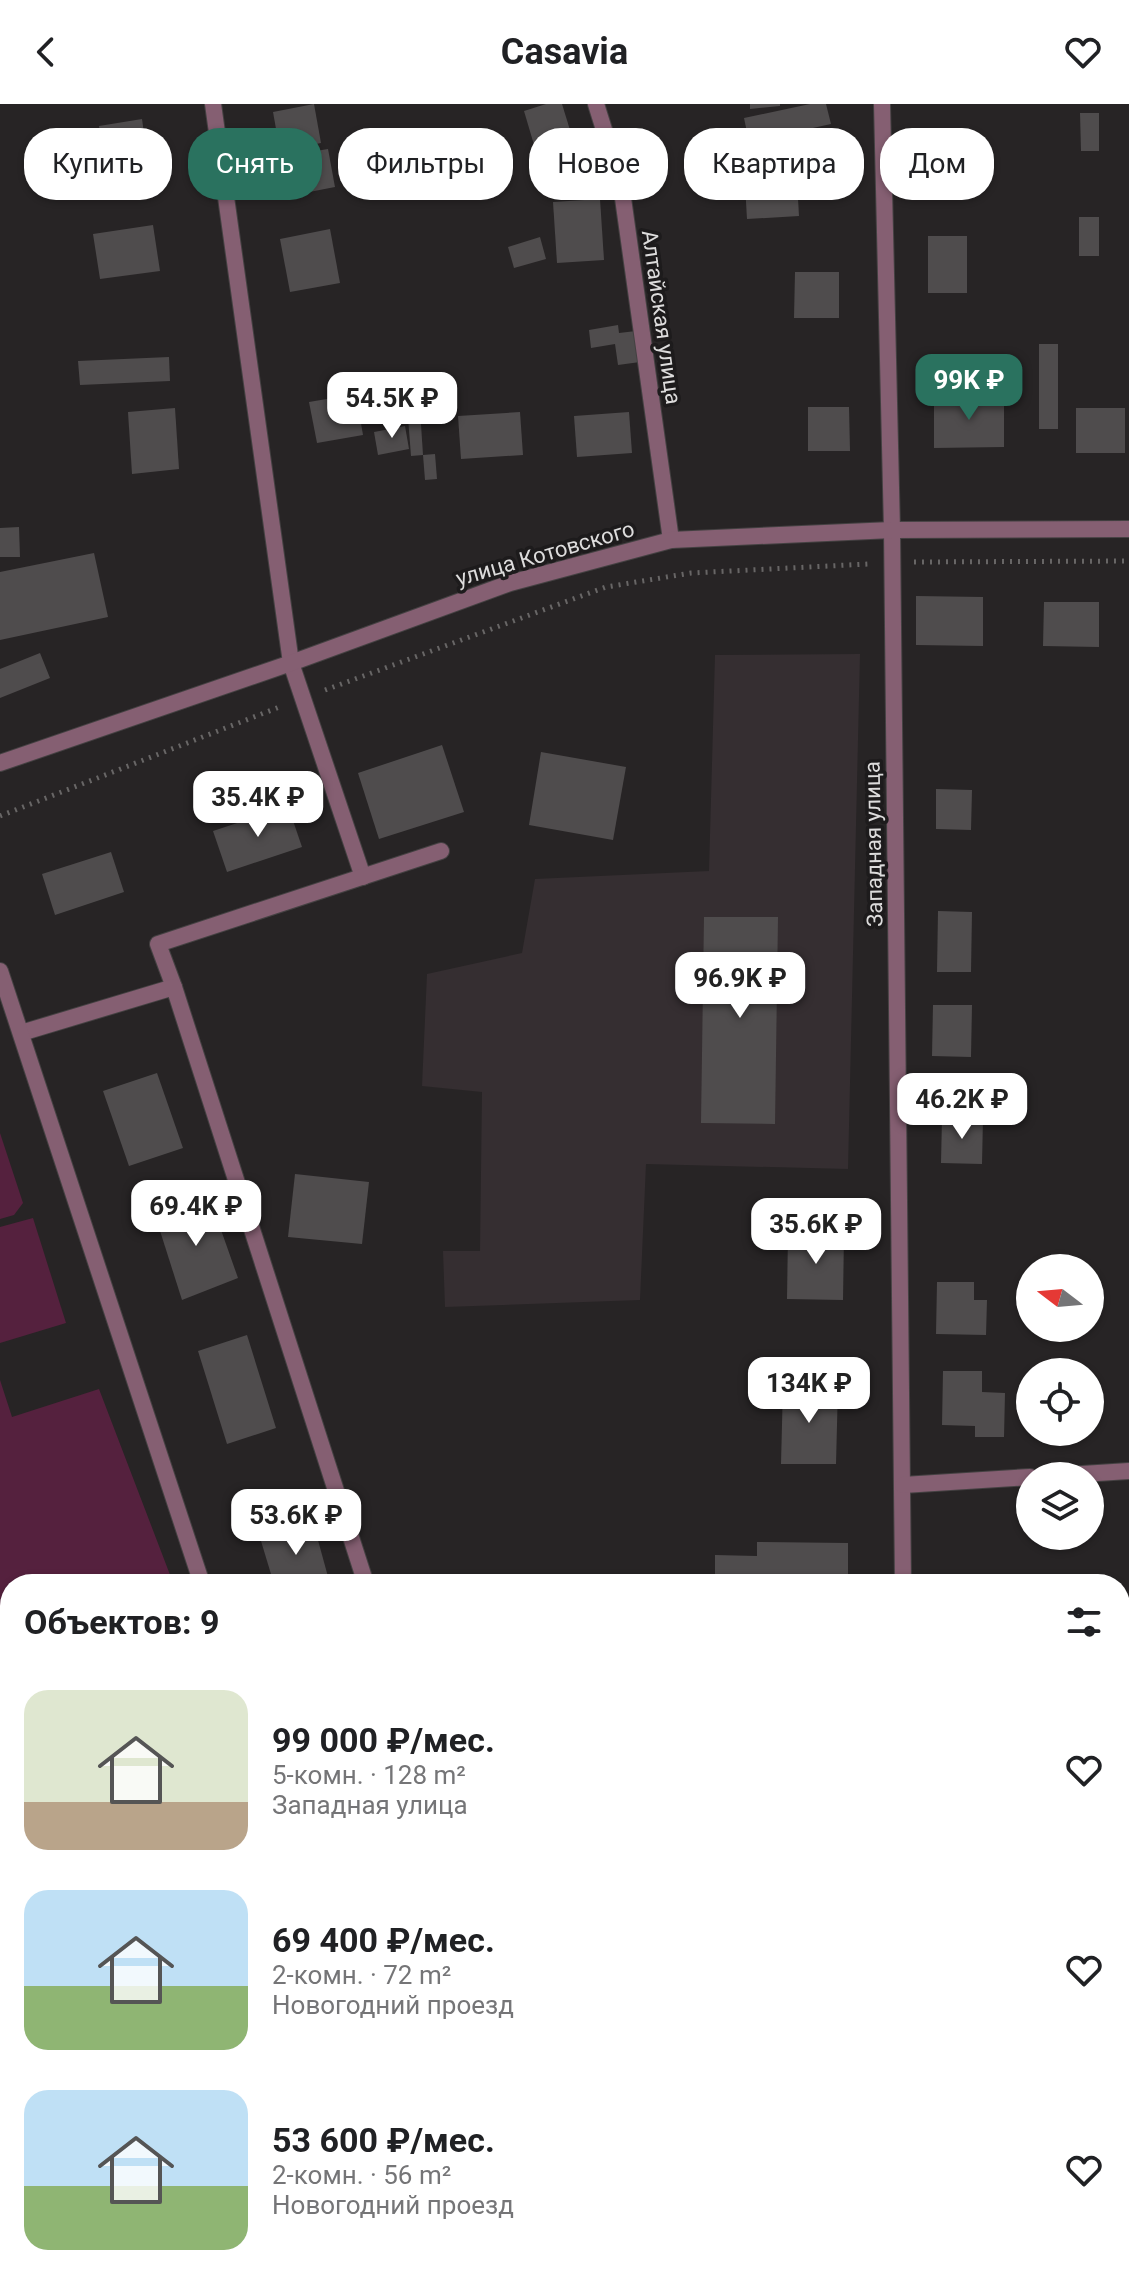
<!DOCTYPE html>
<html lang="ru">
<head>
<meta charset="utf-8">
<style>
  body { margin:0; font-family:Roboto,sans-serif; background:#f2f2f2; color:#202124; height:100vh; display:flex; flex-direction:column; font-size:30px; white-space:nowrap }
  * { box-sizing:border-box; margin:0 }
  p { font-size:26px; color:#757577 }
  .icon { flex:none; width:44px; height:44px; fill:none; stroke:currentColor; stroke-width:2; stroke-linecap:round; stroke-linejoin:round }
  .map { position:relative; flex:1; overflow:hidden }
  .panel { position:absolute; left:0px; top:1470px; width:1130px; height:712px; display:flex; flex-direction:column; background:#fff; border-radius:32px 32px 0 0; box-shadow:0 2px 6px #0004 }
  .panel>* { flex:none }
  .banner { position:absolute; left:24px; top:24px; width:1082px; height:72px; display:flex; gap:16px }
  .needle { width:52px; rotate:286deg }
  .buttons { position:absolute; left:1016px; top:1150px; display:grid; gap:16px }
  .buttons a { display:grid; place-items:center; width:88px; height:88px; border-radius:50%; background:#fff; box-shadow:0 2px 6px #0004; font-size:40px }
  .price { position:absolute; translate:-50% -68px; padding:0 18px; border-radius:16px; background:#fff; color:#222; font-size:26px; line-height:52px; filter:drop-shadow(0 2px 4px #0008) }
  .price::after { content:''; position:absolute; left:50%; top:48px; width:24px; height:18px; margin-left:-12px; background:inherit; clip-path:polygon(0 0,100% 0,50% 100%) }
  .price.on { background:#2a725f; color:#fff }
  ul { padding:0; list-style:none }
  li { display:flex; align-items:center; gap:24px; height:200px; padding:0 24px }
  li span { display:grid; place-items:center; flex:none; width:224px; height:160px; border-radius:24px; color:#555 }
  li>.icon { margin-inline-start:auto }
  span .icon { width:96px; height:96px; fill:#fffc; stroke-width:1 }
  li b { font-size:34px }
  h2 { display:flex; justify-content:space-between; align-items:center; height:96px; padding:0 24px; font-size:34px }
  .pill { padding:0 28px; border-radius:32px; background:#fff; box-shadow:0 2px 6px #0004; font-size:28px; line-height:72px }
  .pill.on { background:#2a725f; color:#fff }
  header { display:flex; justify-content:space-between; align-items:center; height:104px; padding:0 24px; background:#fff; font-size:36px; font-weight:700 }
  .map>svg:first-child { display:block }
  .built { fill:#352e31 }
  .green { fill:#55213e }
  .building { fill:#4f4c4d }
  .lines { fill:none; stroke-linecap:round; stroke-linejoin:round }
  .service-casing { stroke:#444142; stroke-width:18 }
  .minor-casing { stroke:#444142; stroke-width:18 }
  .tertiary-casing { stroke:#444142; stroke-width:18 }
  .primary-casing { stroke:#444142; stroke-width:22 }
  .path { stroke:#686666; stroke-width:5; stroke-dasharray:2 6; stroke-linecap:butt }
  .service { stroke:#855f72; stroke-width:16 }
  .minor { stroke:#855f72; stroke-width:16 }
  .tertiary { stroke:#855f72; stroke-width:16 }
  .primary { stroke:#e698bf; stroke-width:20 }
  .labels { text-anchor:middle; stroke-width:7; stroke-linejoin:round; paint-order:stroke }
  .street-label { font-size:22px; fill:#dddcdc; stroke:#1d1b1c }
</style>
</head>
<body>
<header><svg class="icon" aria-label="back" viewBox="0 0 24 24"><path d="M15 5l-7 7 7 7"/></svg>Casavia<svg class="icon" aria-label="heart" viewBox="0 0 24 24"><path d="M12 20l-8-8c-3-5 5-10 8-4 3-6 11-1 8 4z"/></svg></header>
<div class="map">
<svg width="1129" height="2182" viewBox="0 0 1129 2182">
  <rect width="100%" height="100%" fill="#272425"/>
  <path class="built" d="M860,550L848,1065L646,1060L640,1196L445,1203L443,1147H480L482,988L422,982L427,870L522,849L535,775L709,767L715,551Z"/>
  <g class="green">
    <path d="M0,1029L23,1099L14,1111L0,1115Z"/>
    <path d="M33,1114L66,1219L0,1239V1123Z"/>
    <path d="M0,1276L12,1313L99,1285L172,1476L167,1480H10V1589L0,1596Z"/>
  </g>
  <g class="building">
    <path d="M314,0L321,39L280,47L273,8Z"/>
    <path d="M546,0H562L574,39L537,51L524,7Z"/>
    <path d="M750,0H780V2L750,5Z"/>
    <path d="M810,0H826L831,20L749,38L744,14Z"/>
    <path d="M1080,9H1099V47H1081Z"/>
    <path d="M142,15L151,78L108,84L99,22Z"/>
    <path d="M328,45L335,83L299,90L292,51Z"/>
    <path d="M590,45L599,75L569,84L561,53Z"/>
    <rect x="928" y="55" width="34" height="34"/>
    <path d="M796,60L799,112L747,115L744,64Z"/>
    <path d="M600,95L604,156L557,159L553,98Z"/>
    <rect x="1079" y="113" width="20" height="39"/>
    <path d="M153,121L160,167L100,175L93,130Z"/>
    <path d="M330,125L340,179L290,188L280,135Z"/>
    <rect x="928" y="132" width="39" height="57"/>
    <path d="M540,133L546,155L514,164L508,143Z"/>
    <path d="M795,168H839V214H794Z"/>
    <path d="M618,221L619,229L636,227L640,258L618,261L615,240L591,244L589,226Z"/>
    <rect x="1039" y="240" width="19" height="85"/>
    <path d="M169,253L170,277L80,281L78,257Z"/>
    <path d="M445,269L447,298L433,299L431,270Z"/>
    <path d="M418,274L423,351L411,352L405,275Z"/>
    <path d="M356,290L363,331L317,339L309,298Z"/>
    <path d="M934,293H1004V343L934,344Z"/>
    <path d="M808,303H849L850,347H808Z"/>
    <path d="M175,304L179,365L132,370L128,308Z"/>
    <rect x="1076" y="304" width="49" height="45"/>
    <path d="M520,308L523,351L461,355L458,312Z"/>
    <path d="M629,308L632,349L577,353L574,312Z"/>
    <path d="M405,322L409,345L378,351L374,328Z"/>
    <path d="M435,350L437,375L425,376L423,351Z"/>
    <path d="M19,423L20,453H0V424Z"/>
    <path d="M94,449L108,513L0,536V468Z"/>
    <path d="M916,492L983,493V542L916,541Z"/>
    <path d="M1044,498H1099V543L1043,542Z"/>
    <path d="M40,549L50,574L0,594V565Z"/>
    <path d="M442,641L464,708L379,735L358,669Z"/>
    <path d="M541,648L626,663L613,736L529,721Z"/>
    <path d="M936,685L972,686L971,726L936,725Z"/>
    <path d="M288,702L302,743L227,768L213,727Z"/>
    <path d="M111,748L124,788L55,811L42,770Z"/>
    <path d="M938,807L972,808L971,868H937Z"/>
    <path d="M704,813H778L775,1020L701,1019Z"/>
    <path d="M933,901H972L971,953L932,952Z"/>
    <path d="M157,969L183,1044L129,1062L103,987Z"/>
    <path d="M942,1014H983L982,1060L941,1059Z"/>
    <path d="M295,1070L369,1078L362,1140L288,1133Z"/>
    <path d="M209,1092L238,1174L182,1196L155,1111Z"/>
    <path d="M788,1129L844,1130L843,1196L787,1195Z"/>
    <path d="M937,1178H974V1196H987L986,1231L936,1230Z"/>
    <path d="M247,1231L276,1324L227,1340L198,1247Z"/>
    <path d="M943,1267H982V1288L1005,1289L1004,1333H975V1322L942,1321Z"/>
    <path d="M783,1281L838,1282L836,1360H781Z"/>
    <path d="M313,1418L330,1480H274L261,1437Z"/>
    <path d="M757,1438L848,1439V1480H715V1451L757,1452Z"/>
    <path d="M208,2172H272L275,2182H204L202,2174Z"/>
    <rect x="486" y="2172" width="163" height="10"/>
    <rect x="942" y="2172" width="144" height="10"/>
    <path d="M790,2174L862,2175V2182H790Z"/>
  </g>
  <g class="lines">
    <g class="service-casing">
      <g id="service">
        <path d="M291,559L363,773"/>
        <path d="M174,883L158,840L441,747"/>
        <path d="M21,929L174,883L366,1480"/>
        <path d="M352,2172L353,2182"/>
        <path d="M907,2172L908,2182"/>
      </g>
    </g>
    <g class="minor-casing">
      <g id="minor">
        <path d="M213,0L291,559"/>
        <path d="M596,0L621,80L671,436"/>
        <path d="M882,0L892,426L903,1480"/>
        <path d="M0,867L202,1480"/>
        <path d="M1051,1372L1129,1367"/>
        <path d="M903,1381L1030,1373"/>
      </g>
    </g>
    <g class="tertiary-casing">
      <g id="tertiary">
        <path d="M0,659L291,559L510,479L671,436L892,426L1129,425"/>
        <path d="M1120,2089H1129"/>
      </g>
    </g>
    <g class="primary-casing">
      <g id="primary">
        <path d="M0,1892L10,1924"/>
        <path d="M86,2172L89,2182"/>
      </g>
    </g>
    <g class="path">
      <path d="M914,458L1129,457"/>
      <path d="M325,586L606,483L691,469L868,460"/>
      <path d="M0,712L282,602"/>
      <path d="M0,1721L10,1750"/>
      <path d="M1120,2123H1129"/>
      <path d="M182,2172L184,2182"/>
    </g>
    <use href="#service" class="service"/>
    <use href="#minor" class="minor"/>
    <use href="#tertiary" class="tertiary"/>
    <use href="#primary" class="primary"/>
  </g>
  <g class="labels">
    <g class="street-label">
      <text transform="translate(662 213) rotate(82)" y="8">Алтайская улица</text>
      <text transform="translate(545 449) rotate(-16)" y="8">улица Котовского</text>
      <text transform="translate(873 740) rotate(-91)" y="8">Западная улица</text>
    </g>
  </g>
</svg>
<div class="buttons">
<a><svg class="needle" viewBox="-14 -14 28 28"><path d="M0-13l5 13h-10z" fill="#e53935"/><path d="M0 13l5-13h-10z" fill="#757577"/></svg></a>
<a><svg class="icon" aria-label="locate" viewBox="0 0 24 24"><circle cx="12" cy="12" r="6"/><path d="M12 2v4M12 18v4M2 12h4M18 12h4"/></svg></a>
<a><svg class="icon" aria-label="layers" viewBox="0 0 24 24"><path d="M12 4l9 5-9 5-9-5zM3 14l9 5 9-5"/></svg></a>
</div>
<b class="price on" style="left:969px;top:318px">99K ₽</b>
<b class="price" style="left:392px;top:336px">54.5K ₽</b>
<b class="price" style="left:258px;top:735px">35.4K ₽</b>
<b class="price" style="left:740px;top:916px">96.9K ₽</b>
<b class="price" style="left:962px;top:1037px">46.2K ₽</b>
<b class="price" style="left:196px;top:1144px">69.4K ₽</b>
<b class="price" style="left:816px;top:1162px">35.6K ₽</b>
<b class="price" style="left:809px;top:1321px">134K ₽</b>
<b class="price" style="left:296px;top:1453px">53.6K ₽</b>
<div class="banner">
<a class="pill">Купить</a>
<a class="pill on">Снять</a>
<a class="pill">Фильтры</a>
<a class="pill">Новое</a>
<a class="pill">Квартира</a>
<a class="pill">Дом</a>
</div>
<section class="panel">
<h2>Объектов: 9<svg class="icon" aria-label="filters" viewBox="0 0 24 24"><path d="M4 7h16M4 17h16"/><circle cx="9" cy="7" r="2"/><circle cx="15" cy="17" r="2"/></svg></h2>
<ul>
<li><span style="background:linear-gradient(#dfe7d0 70%,#b9a48a 0)"><svg class="icon" aria-label="home" viewBox="0 0 24 24"><path d="M3 11l9-7 9 7M6 9v11h12V9"/></svg></span><div><b>99 000 ₽/мес.</b><p>5-комн. · 128 m²</p><p>Западная улица</p></div><svg class="icon" aria-label="heart" viewBox="0 0 24 24"><path d="M12 20l-8-8c-3-5 5-10 8-4 3-6 11-1 8 4z"/></svg></li>
<li><span style="background:linear-gradient(#bfe0f5 60%,#8fb573 0)"><svg class="icon" aria-label="home" viewBox="0 0 24 24"><path d="M3 11l9-7 9 7M6 9v11h12V9"/></svg></span><div><b>69 400 ₽/мес.</b><p>2-комн. · 72 m²</p><p>Новогодний проезд</p></div><svg class="icon" aria-label="heart" viewBox="0 0 24 24"><path d="M12 20l-8-8c-3-5 5-10 8-4 3-6 11-1 8 4z"/></svg></li>
<li><span style="background:linear-gradient(#bfe0f5 60%,#8fb573 0)"><svg class="icon" aria-label="home" viewBox="0 0 24 24"><path d="M3 11l9-7 9 7M6 9v11h12V9"/></svg></span><div><b>53 600 ₽/мес.</b><p>2-комн. · 56 m²</p><p>Новогодний проезд</p></div><svg class="icon" aria-label="heart" viewBox="0 0 24 24"><path d="M12 20l-8-8c-3-5 5-10 8-4 3-6 11-1 8 4z"/></svg></li>
</ul>
</section>
</div>
</body>
</html>
